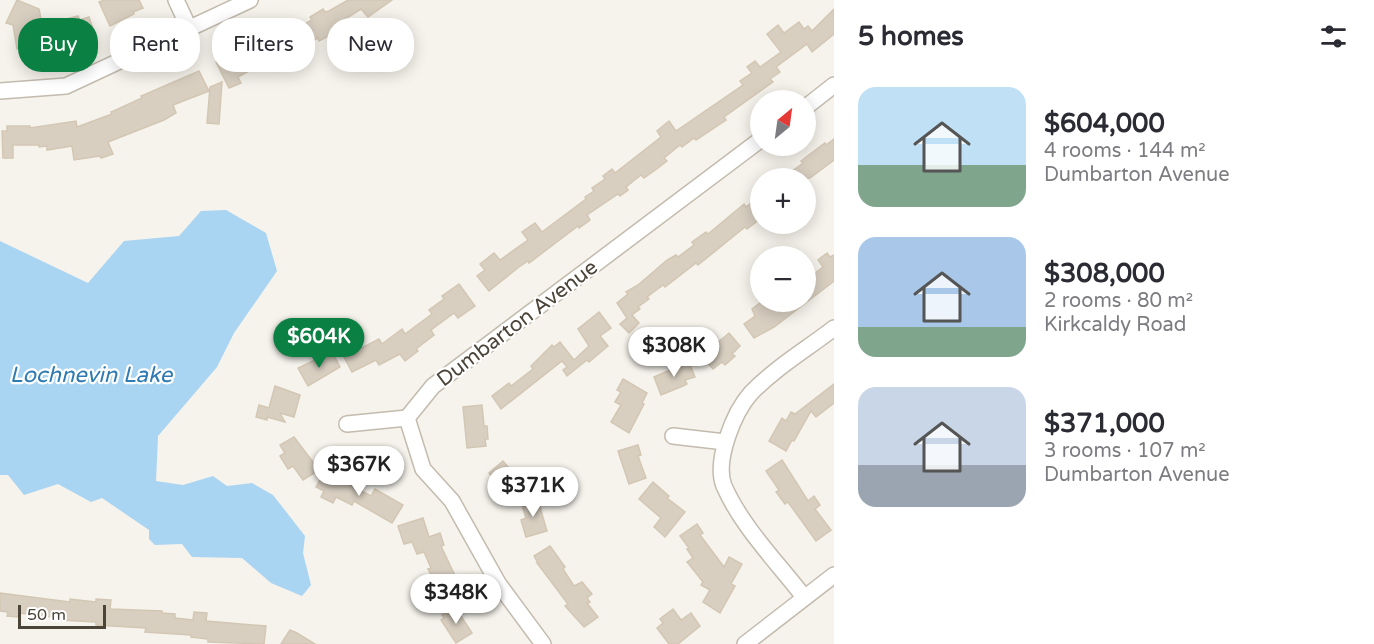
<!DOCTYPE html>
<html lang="en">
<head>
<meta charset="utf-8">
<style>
  body { margin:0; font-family:"Varela Round",sans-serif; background:#f7f7f7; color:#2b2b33; height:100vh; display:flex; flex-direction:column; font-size:22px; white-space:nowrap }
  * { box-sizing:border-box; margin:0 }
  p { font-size:20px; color:#7c7c81 }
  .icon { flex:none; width:33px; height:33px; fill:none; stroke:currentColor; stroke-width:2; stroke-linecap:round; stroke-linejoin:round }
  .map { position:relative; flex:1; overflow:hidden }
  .panel { display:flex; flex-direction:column; background:#fff; width:540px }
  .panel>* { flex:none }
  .guide { position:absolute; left:18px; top:18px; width:570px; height:54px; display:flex; gap:12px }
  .needle { width:39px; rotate:29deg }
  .tools { position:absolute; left:750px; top:90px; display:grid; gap:12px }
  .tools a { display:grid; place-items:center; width:66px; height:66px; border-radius:50%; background:#fff; box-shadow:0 3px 15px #0003; font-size:30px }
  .scale { position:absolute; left:18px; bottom:15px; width:88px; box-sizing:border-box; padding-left:6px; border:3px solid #4b4439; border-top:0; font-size:16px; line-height:21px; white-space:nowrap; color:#4b4439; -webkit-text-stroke:4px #fff; paint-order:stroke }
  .price { position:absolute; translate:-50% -51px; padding:0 14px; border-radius:21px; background:#fff; color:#222; font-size:20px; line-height:39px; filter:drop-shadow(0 2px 3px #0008) }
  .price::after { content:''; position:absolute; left:50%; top:36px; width:18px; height:14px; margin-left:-9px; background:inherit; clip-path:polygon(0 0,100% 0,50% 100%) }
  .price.active { background:#0b8043; color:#fff }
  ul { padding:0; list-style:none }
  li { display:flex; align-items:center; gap:18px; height:150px; padding:0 24px }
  li span { display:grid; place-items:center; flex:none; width:168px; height:120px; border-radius:18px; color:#555 }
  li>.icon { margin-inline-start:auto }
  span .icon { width:72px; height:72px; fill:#fffc; stroke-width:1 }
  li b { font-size:26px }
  h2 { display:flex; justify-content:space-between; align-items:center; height:72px; padding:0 24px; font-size:26px }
  .chip { padding:0 21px; border-radius:24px; background:#fff; box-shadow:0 3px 15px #0003; font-size:21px; line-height:54px }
  .chip.active { background:#0b8043; color:#fff }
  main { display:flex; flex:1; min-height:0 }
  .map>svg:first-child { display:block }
  .water { fill:#a9d4f2 }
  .building { fill:#d8cfc1; stroke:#d3c7b4; stroke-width:1.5 }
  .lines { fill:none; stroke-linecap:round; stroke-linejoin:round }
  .minor-casing { stroke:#c2bbae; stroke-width:18 }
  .minor { stroke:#fff; stroke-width:15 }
  .labels { text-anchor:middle; stroke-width:4.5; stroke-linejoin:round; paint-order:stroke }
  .street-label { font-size:21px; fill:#4b4439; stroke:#fff }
  .water-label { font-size:22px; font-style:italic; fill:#2e7ab2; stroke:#fff }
</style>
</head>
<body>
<main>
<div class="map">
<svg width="834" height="644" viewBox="0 0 834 644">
  <rect width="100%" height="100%" fill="#f6f3ec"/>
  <path class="water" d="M226,210L266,233L277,271L234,333L217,367L158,436L156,481L183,485L213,476L227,486L252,483L273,495L305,536L303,553L311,585L302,596L271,583L242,558L192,557L182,544L155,545L149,539V530L102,498L91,502L58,484L24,495L8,475H0V241L88,283L124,241L179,236L201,211Z"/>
  <g class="building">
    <path d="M17,0L39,9L41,19L34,34L42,32L44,47H41L42,50L28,52V48L17,49L13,25L6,23Z"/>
    <path d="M104,0H139L143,8L133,12L134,14L110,26L99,2Z"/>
    <path d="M348,0H392L368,17L361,9L342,21L344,24L328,34L329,36L319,41L318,38L302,46L305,51L296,55L293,49L287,50L238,77L241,83L229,88L216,62L228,56L229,59L262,43L261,40L274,33L275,35L292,26L294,30L312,20L310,17L323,9L325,12L329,11Z"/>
    <path d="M834,9V34L812,52L807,44L776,67L780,72L770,79L773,82L724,117L726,120L696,140L694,138L682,147L680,145L664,158L667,161L658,168L644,178L641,175L626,187L628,190L620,196L618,194L587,215L590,220L579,228L578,226L529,263L528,261L519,267L489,291L477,276L485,270L480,264L494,253L500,260L528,240L522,232L535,223L542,232L586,199L585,197L594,191L592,188L605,179L603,176L612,169L615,173L661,137L657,131L669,121L676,131L743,85L740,81L752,73L747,67L755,61L760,67L781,52L767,34L778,25L784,33L799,22L804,29L808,26L812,31Z"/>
    <path d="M78,16L80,20L89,17L94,32L84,35L85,39L60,47L54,28L65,24L63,20Z"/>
    <path d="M199,71L209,91L173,105L176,113L164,120L108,142L113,154L101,158L100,156L74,160L72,146L47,150V146L39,147V145H13V158H3L2,131H7V126H30V128L76,121L77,127L112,114L111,112L142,98L141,96Z"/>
    <path d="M222,82L219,124L207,123L210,87Z"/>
    <path d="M834,139V160L810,178H783L803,163L801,161L810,154L825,143L826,145Z"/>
    <path d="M755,200L760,208V219L747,229L745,227L698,265L696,263L665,287L663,285L647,297L649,299L638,307L640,309L632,315L639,323L629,333L620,324L627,318L617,303L628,294L626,292L638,285L667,260L676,255L678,257L694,245L692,242L706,232L708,234L744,204L746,207Z"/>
    <path d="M827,253L830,257L834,255V281L774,327L754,338L744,324L755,316L752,309L761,302L765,308L773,302H806V280L823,267L818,260Z"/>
    <path d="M459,284L475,306L458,318L454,313L431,330L434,335L416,349L418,351L405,361L400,354L379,365L376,360L352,372L344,357L379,339L382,344L402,329L405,334L432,314L429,310L444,299L442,296Z"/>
    <path d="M599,312L611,328L600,336L608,346L589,362L587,360L567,376L563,370L567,367L562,361L501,409L492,396L509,383L511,386L533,369L531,366L552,345L554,347L560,342L574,360L589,346L578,329Z"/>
    <path d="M729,333L740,346L732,354L735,356L725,365L722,362L713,369L702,356Z"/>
    <path d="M332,352L340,367L308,386L298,368Z"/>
    <path d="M689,362L695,377L685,380L687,384L683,386L661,395L654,377Z"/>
    <path d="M623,379L647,393L642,403L644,404L629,433L611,422L621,405L615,402L621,392L617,390Z"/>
    <path d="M834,384V403L816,417L811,411L794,441L792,440L786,451L769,441L782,418L786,421L791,412L795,414Z"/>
    <path d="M275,386L300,395L294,417L280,413L285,422L267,417V420L256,417L259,405L269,408Z"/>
    <path d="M482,405L484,426H487L488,439H485L486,446L467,448L463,407Z"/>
    <path d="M294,437L319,470L303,480L293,466L288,469L280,456L285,453L280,445Z"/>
    <path d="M638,445L641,455L638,456L646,478L629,484L618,451Z"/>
    <path d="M782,460L808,501L814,496L820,505L815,509L831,530L816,541L788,502L785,504L776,492L779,490L766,471Z"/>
    <path d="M503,461L517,478L521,475L527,482L512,494L503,484L500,486L489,473Z"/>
    <path d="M324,473L333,478L334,476L371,496L375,489L403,505L392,523L354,501L352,505L336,497L333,503L321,497L324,491L316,487Z"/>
    <path d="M653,482L669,496L667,498L685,512L665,537L654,527L661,518L639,499Z"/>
    <path d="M537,497L547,531L526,537L521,520L526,518L521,502Z"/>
    <path d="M423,518L429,537L440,533L444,545L441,546L459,584L458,585L461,592L444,600L428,569L431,568L424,552L417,554L412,542L404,544L398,526Z"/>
    <path d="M697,524L703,533L700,535L724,567L729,557L742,564L731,584L735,586L720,613L703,602L710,590L701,585L703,582L687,562L693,558L687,549L689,548L680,536Z"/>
    <path d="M550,546L565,567L563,569L574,586L582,582L592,594L587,598L590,602L587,603L598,617L584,627L565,606L568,604L537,563H538L534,556Z"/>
    <path d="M0,593L70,602V599L96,602V599L111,600L110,609L162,611V613L175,614V618L193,620L194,612L207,613L206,621L266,626L264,644L208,642V639L191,637V635L145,632L146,628L96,625V622L60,620L61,618L19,613L18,617L7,616L8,612L0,611Z"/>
    <path d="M455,607L472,633L456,643L441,620L444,618L442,615Z"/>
    <path d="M673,609L681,620L691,613L700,626L678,644H669L657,628L663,623L660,619Z"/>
    <path d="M290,630L297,633L315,644H281Z"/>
  </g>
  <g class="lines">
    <g class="minor-casing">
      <g id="minor">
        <path d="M176,0L189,28"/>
        <path d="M0,91L66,86L250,0"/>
        <path d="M806,107L834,85"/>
        <path d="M407,418L433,386L760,140"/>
        <path d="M407,418L423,469L452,501L498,583L543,644"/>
        <path d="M347,424L407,418"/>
        <path d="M673,436L725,442"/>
        <path d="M804,597C777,562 742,527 724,486C714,461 734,412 751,393C775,368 807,349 834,328"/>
        <path d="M745,644L834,575"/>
      </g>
    </g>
    <use href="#minor" class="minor"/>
  </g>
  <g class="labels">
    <g class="street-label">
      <text transform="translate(517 323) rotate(-37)" y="7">Dumbarton Avenue</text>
    </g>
    <g class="water-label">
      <text x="91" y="382">Lochnevin Lake</text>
    </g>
  </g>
</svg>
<div class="tools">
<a><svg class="needle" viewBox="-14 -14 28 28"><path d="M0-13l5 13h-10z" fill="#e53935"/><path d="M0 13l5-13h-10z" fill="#7c7c81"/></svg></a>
<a>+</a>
<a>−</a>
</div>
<div class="scale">50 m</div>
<b class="price active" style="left:319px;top:369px">$604K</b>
<b class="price" style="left:674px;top:378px">$308K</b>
<b class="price" style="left:359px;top:497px">$367K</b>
<b class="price" style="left:533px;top:518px">$371K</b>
<b class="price" style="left:456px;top:625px">$348K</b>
<div class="guide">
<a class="chip active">Buy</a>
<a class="chip">Rent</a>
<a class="chip">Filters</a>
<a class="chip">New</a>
</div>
</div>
<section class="panel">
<h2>5 homes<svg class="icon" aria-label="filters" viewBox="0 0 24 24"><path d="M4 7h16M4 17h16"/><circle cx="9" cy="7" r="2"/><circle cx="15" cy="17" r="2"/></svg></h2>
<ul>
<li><span style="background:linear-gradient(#bfe0f5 65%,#7fa58c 0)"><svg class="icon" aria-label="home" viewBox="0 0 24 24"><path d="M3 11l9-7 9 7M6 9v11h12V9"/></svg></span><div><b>$604,000</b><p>4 rooms · 144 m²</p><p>Dumbarton Avenue</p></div></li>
<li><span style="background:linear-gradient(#a9c7e8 75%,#7fa58c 0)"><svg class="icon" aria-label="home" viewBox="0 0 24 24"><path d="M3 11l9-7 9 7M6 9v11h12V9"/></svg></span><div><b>$308,000</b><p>2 rooms · 80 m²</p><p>Kirkcaldy Road</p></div></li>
<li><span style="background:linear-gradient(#c9d6e8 65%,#9aa5b1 0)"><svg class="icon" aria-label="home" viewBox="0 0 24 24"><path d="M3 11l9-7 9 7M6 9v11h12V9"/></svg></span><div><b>$371,000</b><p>3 rooms · 107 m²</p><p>Dumbarton Avenue</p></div></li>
</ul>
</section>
</main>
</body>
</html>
